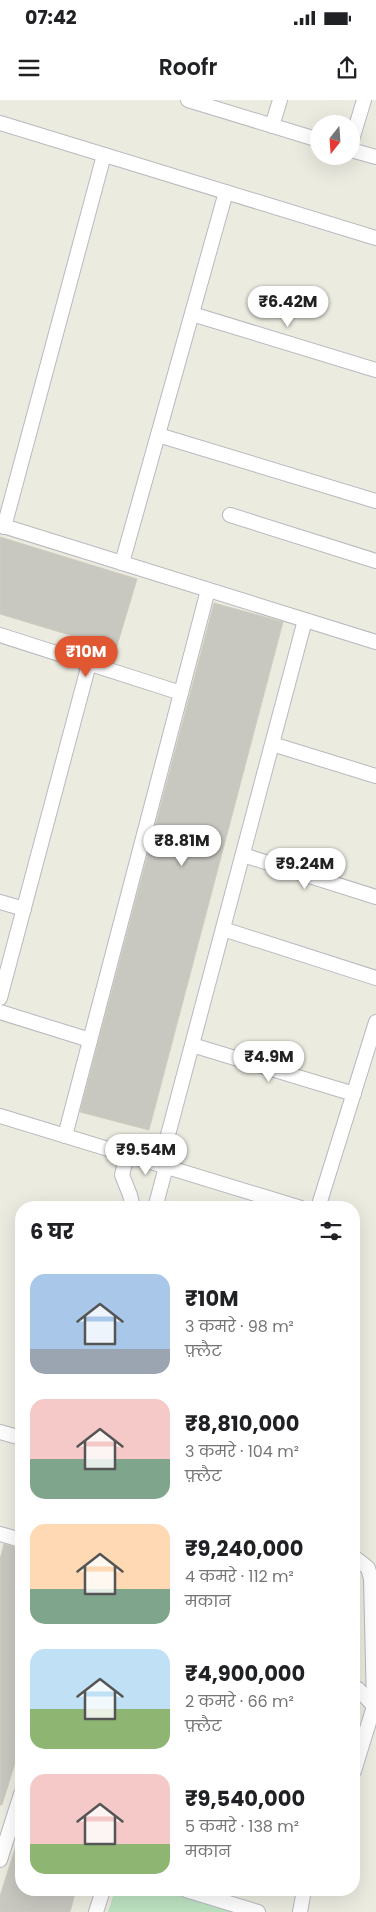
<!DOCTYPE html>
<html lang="hi">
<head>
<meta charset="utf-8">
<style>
  body { margin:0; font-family:Poppins,"Noto Sans Devanagari",sans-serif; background:#f2f2f2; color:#202124; height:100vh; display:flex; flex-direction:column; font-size:19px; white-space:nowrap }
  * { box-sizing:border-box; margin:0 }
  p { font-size:16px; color:#757577 }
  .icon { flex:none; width:28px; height:28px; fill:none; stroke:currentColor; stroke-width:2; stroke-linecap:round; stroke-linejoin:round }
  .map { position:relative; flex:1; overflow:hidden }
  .panel { position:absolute; left:15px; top:1101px; width:345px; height:695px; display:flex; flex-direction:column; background:#fff; border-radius:20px; box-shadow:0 5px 20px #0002 }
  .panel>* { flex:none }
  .needle { width:32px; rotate:197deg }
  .controls { position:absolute; left:310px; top:15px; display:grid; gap:10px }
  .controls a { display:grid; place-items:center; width:50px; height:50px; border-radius:50%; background:#fff; box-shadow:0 5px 20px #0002; font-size:25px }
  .price { position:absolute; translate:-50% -42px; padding:0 11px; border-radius:18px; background:#fff; color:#222; font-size:16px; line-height:32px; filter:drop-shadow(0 1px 2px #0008) }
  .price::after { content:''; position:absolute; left:50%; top:30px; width:15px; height:11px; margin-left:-8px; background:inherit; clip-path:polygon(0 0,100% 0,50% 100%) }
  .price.selected { background:#e15731; color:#fff }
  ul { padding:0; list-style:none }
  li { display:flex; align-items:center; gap:15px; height:125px; padding:0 15px }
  li span { display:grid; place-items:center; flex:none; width:140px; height:100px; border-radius:15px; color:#555 }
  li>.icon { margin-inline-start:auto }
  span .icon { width:60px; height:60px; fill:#fffc; stroke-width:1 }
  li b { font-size:21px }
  h2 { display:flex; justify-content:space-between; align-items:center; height:60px; padding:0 15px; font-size:21px }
  .status { display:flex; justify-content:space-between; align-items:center; height:35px; padding:0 25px; background:#fff; direction:ltr }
  .status svg { height:14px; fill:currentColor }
  header { display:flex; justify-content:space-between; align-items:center; height:65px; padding:0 15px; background:#fff; font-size:22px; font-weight:600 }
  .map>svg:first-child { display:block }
  .green { fill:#bde3c2 }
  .building { fill:#c8c7c0; stroke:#d0cdbf }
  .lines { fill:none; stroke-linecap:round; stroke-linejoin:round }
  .minor-casing { stroke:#b8b9bf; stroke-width:16 }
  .minor { stroke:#fff; stroke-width:14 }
</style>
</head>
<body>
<div class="status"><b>07:42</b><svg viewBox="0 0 49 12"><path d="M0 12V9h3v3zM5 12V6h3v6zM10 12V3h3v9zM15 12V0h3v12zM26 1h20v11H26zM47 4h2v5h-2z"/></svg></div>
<header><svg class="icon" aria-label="menu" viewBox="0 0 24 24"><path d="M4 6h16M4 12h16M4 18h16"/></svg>Roofr<svg class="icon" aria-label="share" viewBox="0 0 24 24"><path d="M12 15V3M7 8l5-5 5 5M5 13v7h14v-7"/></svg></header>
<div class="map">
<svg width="376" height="1812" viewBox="0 0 376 1812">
  <rect width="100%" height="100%" fill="#ecebe0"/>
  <path class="green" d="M115,1790H161L236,1812H108Z"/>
  <g class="building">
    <path d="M0,437L137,479L116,549L0,514Z"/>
    <path d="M214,503L283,522L149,1030L80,1012Z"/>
    <path d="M4,1444L21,1449V1644L2,1705H0V1459Z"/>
    <path d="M19,1736H21V1790H76L70,1812H0V1796Z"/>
  </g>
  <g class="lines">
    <g class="minor-casing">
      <g id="minor">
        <path d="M188,0L319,40"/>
        <path d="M0,23L376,138"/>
        <path d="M272,26L280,0"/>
        <path d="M351,43L364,0"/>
        <path d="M351,50L376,57"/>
        <path d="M192,214L376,270"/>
        <path d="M158,335L376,401"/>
        <path d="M230,415L376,461"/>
        <path d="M0,425L376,542"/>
        <path d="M4,427L104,55"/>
        <path d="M122,463L226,92"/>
        <path d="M0,535L181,593"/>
        <path d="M272,644L376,676"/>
        <path d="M243,755L376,797"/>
        <path d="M0,802L24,809"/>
        <path d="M223,829L376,878"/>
        <path d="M0,898L89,564"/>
        <path d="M0,912L90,940"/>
        <path d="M192,945L354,994"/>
        <path d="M0,1016L301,1108"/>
        <path d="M65,1036L208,490"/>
        <path d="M127,1055L122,1075L130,1095L133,1108"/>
        <path d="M160,1065L305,520"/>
        <path d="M155,1108L166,1067"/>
        <path d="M318,1108L376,922"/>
        <path d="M0,1332L21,1338"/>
        <path d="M0,1434L21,1440"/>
        <path d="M354,1457L368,1468L371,1479L374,1606L354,1671"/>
        <path d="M354,1588L358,1589L374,1606"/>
        <path d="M0,1760L21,1694"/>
        <path d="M186,1790L258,1812"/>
        <path d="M96,1812L103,1790"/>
        <path d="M300,1812L304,1790"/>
      </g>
    </g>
    <use href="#minor" class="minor"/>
  </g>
</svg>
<div class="controls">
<a><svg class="needle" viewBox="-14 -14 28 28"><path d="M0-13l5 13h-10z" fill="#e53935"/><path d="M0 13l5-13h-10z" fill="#757577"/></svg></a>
</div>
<b class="price" style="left:288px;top:228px">₹6.42M</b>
<b class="price selected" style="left:86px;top:578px">₹10M</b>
<b class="price" style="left:182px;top:767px">₹8.81M</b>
<b class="price" style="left:305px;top:790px">₹9.24M</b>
<b class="price" style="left:269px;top:983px">₹4.9M</b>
<b class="price" style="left:146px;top:1076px">₹9.54M</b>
<section class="panel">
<h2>6 घर<svg class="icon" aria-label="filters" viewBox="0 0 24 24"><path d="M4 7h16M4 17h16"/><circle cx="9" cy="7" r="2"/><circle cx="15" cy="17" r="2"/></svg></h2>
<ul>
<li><span style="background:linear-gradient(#a9c7e8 75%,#9aa5b1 0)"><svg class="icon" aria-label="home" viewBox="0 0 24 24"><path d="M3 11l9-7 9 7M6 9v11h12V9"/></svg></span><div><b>₹10M</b><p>3 कमरे · 98 m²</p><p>फ़्लैट</p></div></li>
<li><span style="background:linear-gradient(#f6c9c9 60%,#7fa58c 0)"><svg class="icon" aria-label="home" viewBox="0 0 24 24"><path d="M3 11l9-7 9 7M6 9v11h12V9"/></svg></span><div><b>₹8,810,000</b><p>3 कमरे · 104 m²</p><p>फ़्लैट</p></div></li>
<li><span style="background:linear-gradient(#ffd9b3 65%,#7fa58c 0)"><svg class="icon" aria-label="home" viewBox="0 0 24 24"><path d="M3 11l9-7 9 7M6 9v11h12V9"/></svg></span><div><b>₹9,240,000</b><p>4 कमरे · 112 m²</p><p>मकान</p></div></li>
<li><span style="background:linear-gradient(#bfe0f5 60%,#8fb573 0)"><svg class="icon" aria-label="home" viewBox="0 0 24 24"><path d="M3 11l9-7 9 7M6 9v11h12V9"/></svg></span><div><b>₹4,900,000</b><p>2 कमरे · 66 m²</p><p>फ़्लैट</p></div></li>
<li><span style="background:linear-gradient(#f6c9c9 70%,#8fb573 0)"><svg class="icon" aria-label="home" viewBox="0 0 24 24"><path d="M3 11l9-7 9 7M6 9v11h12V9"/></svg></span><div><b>₹9,540,000</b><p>5 कमरे · 138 m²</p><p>मकान</p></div></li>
</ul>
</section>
</div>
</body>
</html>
